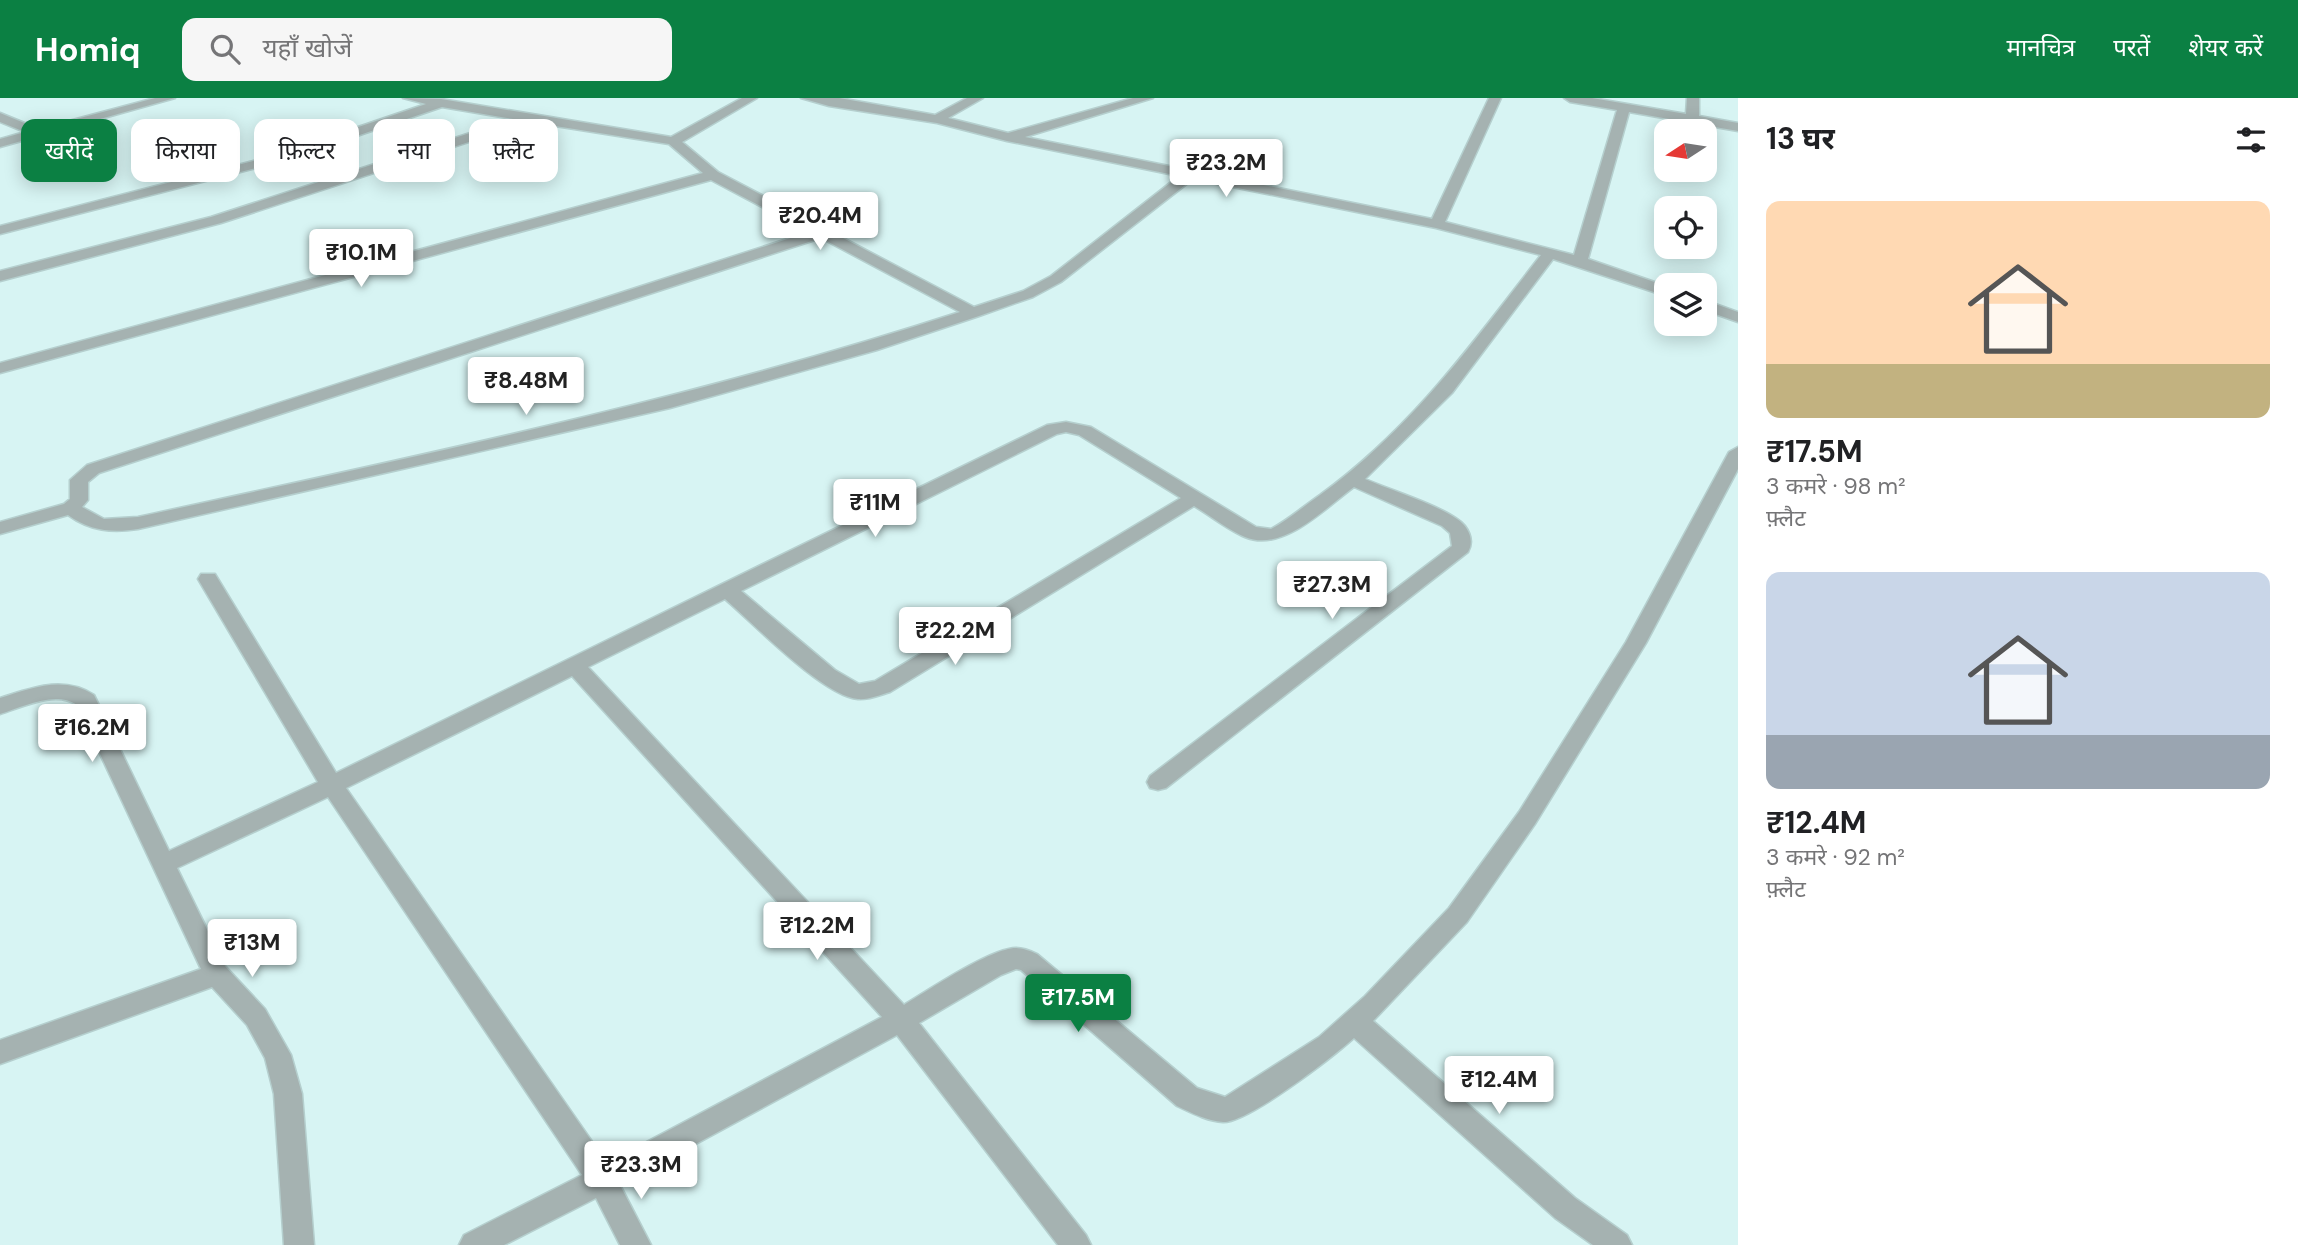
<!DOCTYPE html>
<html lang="hi">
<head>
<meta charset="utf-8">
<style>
  body { margin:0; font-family:"DM Sans","Noto Sans Devanagari",sans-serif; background:#f6f6f6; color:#202124; height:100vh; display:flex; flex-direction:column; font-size:26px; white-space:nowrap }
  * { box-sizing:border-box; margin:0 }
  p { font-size:23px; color:#757577 }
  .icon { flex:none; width:38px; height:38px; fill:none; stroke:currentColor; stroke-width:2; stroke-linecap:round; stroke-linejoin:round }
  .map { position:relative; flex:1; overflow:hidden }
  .details { display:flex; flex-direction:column; background:#fff; width:560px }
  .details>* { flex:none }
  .banner { position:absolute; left:21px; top:21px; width:665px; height:63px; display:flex; gap:14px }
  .needle { width:46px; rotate:258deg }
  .tools { position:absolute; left:1654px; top:21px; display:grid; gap:14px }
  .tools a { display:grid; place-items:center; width:63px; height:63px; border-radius:14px; background:#fff; box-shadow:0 4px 18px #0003; font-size:35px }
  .price { position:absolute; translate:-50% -60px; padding:0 16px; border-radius:7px; background:#fff; color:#222; font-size:23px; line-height:46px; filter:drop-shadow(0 2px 4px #0008) }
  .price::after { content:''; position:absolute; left:50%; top:42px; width:21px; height:16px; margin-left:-10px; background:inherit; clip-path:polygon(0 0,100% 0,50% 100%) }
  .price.current { background:#0b8043; color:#fff }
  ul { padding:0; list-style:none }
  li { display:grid; align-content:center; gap:14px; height:371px; padding:0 28px }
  li span { display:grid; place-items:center; height:217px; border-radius:14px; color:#555 }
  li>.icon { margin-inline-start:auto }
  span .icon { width:126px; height:126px; fill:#fffc; stroke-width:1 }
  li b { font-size:30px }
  h2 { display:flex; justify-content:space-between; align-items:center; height:84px; padding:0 28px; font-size:30px }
  .chip { padding:0 24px; border-radius:14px; background:#fff; box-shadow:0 4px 18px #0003; font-size:24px; line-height:63px }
  .chip.current { background:#0b8043; color:#fff }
  header { display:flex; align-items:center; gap:42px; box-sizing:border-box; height:98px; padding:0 35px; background:#0b8043; color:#fff }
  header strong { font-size:33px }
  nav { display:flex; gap:38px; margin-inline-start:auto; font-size:24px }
  .search { width:490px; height:63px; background:#f6f6f6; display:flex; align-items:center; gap:18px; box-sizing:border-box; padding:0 24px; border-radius:14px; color:#757577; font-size:26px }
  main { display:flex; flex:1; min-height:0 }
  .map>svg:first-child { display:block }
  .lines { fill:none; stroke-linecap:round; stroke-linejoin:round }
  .minor-casing { stroke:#b5cfce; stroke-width:3 }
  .minor { fill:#a5b2b1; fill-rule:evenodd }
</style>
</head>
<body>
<header>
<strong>Homiq</strong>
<div class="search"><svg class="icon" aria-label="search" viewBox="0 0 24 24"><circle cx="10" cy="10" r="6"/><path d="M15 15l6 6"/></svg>यहाँ खोजें</div>
<nav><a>मानचित्र</a><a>परतें</a><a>शेयर करें</a></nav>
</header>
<main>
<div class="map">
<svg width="1738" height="1147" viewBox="0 0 1738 1147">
  <rect width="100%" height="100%" fill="#d7f4f3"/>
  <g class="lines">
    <g class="minor-casing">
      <g id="minor">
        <path d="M155,0H175L0,49V41L25,34L0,24V15L39,31Z"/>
        <path d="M403,0L441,1L671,39L742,0H757L682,44L718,74L974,209L1023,193L1051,178L1179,78L1007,43L937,25L829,8L801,0H839L935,17L967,0H983L948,20L1008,35L1133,0H1153L1025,39L1432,121L1489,0H1501L1445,124L1574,157L1617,12L1570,4L1564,0H1592L1686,16L1687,0H1699V18L1738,25V33L1629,14L1588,161L1666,188V198L1553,161L1452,295L1365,381C1390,392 1436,406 1457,421C1468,428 1475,442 1468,454L1166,690L1158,692L1150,690L1147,684L1150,678L1452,448L1450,435L1442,428L1354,389C1325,410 1283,455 1245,439C1228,432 1211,418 1194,408L890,594C880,597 868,602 858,601C823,598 753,525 725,501L588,569L904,907C927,893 991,850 1016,850C1022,850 1031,853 1037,856L1197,990L1225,999L1319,939L1365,898L1449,810L1519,714L1626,544L1729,354L1738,349V371L1646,545L1535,726L1467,824L1373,923L1575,1100L1627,1137L1632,1147H1593L1555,1120L1354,940C1334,958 1248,1025 1223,1024C1207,1023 1192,1015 1177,1008L1021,872L1016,871L1001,877L919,925L1086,1137L1091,1147H1058L897,937L620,1087L651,1147H620L596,1100L504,1147H459L464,1137L582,1077L328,699L177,770L225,868L265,911L291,957L302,996L314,1147H284L274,996L265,960L247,927L212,889L0,966V942L201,871L77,607C55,592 23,609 0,616V600C32,590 63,577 94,597L169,753L318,684L198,481L201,476H215L336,675L1047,327L1066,324L1091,329L1256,429L1271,431C1288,422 1304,408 1320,397C1413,329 1471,247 1541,157L1436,130L1193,81L1061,184L1033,199L979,218L877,252L670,310L138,431C112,435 90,433 68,417L0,436V424L64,406L70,401V382L87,367L809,134L711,82L0,275V265L703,75L669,46L530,24L221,125L0,183V173L211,119L513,21L442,9L283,63L0,136V128L273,58L426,6ZM821,140L960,214C690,302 414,359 138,419L104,421L82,409L88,402V384L99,375ZM1066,334L1079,337L1181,400L875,583L859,586L835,572L741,493L1057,336ZM572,578L882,919L607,1065L346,690Z"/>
        <path d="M1704,202L1738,214V224L1704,212Z"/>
      </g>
    </g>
    <use href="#minor" class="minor"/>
  </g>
</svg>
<div class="tools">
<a><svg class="needle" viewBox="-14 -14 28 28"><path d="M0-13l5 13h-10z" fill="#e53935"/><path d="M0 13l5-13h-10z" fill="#757577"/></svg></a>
<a><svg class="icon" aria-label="locate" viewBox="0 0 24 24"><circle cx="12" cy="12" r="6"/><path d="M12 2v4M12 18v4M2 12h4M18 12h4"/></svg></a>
<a><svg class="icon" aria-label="layers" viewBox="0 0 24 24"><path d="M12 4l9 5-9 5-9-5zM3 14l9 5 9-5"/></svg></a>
</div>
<b class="price" style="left:1226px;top:101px">₹23.2M</b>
<b class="price" style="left:820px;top:154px">₹20.4M</b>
<b class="price" style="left:361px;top:191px">₹10.1M</b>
<b class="price" style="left:526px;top:319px">₹8.48M</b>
<b class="price" style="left:875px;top:441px">₹11M</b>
<b class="price" style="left:1332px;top:523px">₹27.3M</b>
<b class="price" style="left:955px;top:569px">₹22.2M</b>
<b class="price" style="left:92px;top:666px">₹16.2M</b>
<b class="price" style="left:817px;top:864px">₹12.2M</b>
<b class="price" style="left:252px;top:881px">₹13M</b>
<b class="price current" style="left:1078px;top:936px">₹17.5M</b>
<b class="price" style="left:1499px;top:1018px">₹12.4M</b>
<b class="price" style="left:641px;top:1103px">₹23.3M</b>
<div class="banner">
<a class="chip current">खरीदें</a>
<a class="chip">किराया</a>
<a class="chip">फ़िल्टर</a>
<a class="chip">नया</a>
<a class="chip">फ़्लैट</a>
</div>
</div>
<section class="details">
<h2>13 घर<svg class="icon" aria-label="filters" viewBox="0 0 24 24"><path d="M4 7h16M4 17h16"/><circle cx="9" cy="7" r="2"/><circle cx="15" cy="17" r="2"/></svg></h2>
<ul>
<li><span style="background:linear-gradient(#ffd9b3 75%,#c2b280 0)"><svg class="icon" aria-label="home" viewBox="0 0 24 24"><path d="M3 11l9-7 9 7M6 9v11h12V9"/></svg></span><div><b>₹17.5M</b><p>3 कमरे · 98 m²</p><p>फ़्लैट</p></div></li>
<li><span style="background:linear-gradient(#c9d6e8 75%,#9aa5b1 0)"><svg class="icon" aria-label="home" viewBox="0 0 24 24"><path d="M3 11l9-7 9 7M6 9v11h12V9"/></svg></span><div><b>₹12.4M</b><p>3 कमरे · 92 m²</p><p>फ़्लैट</p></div></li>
</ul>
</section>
</main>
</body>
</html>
